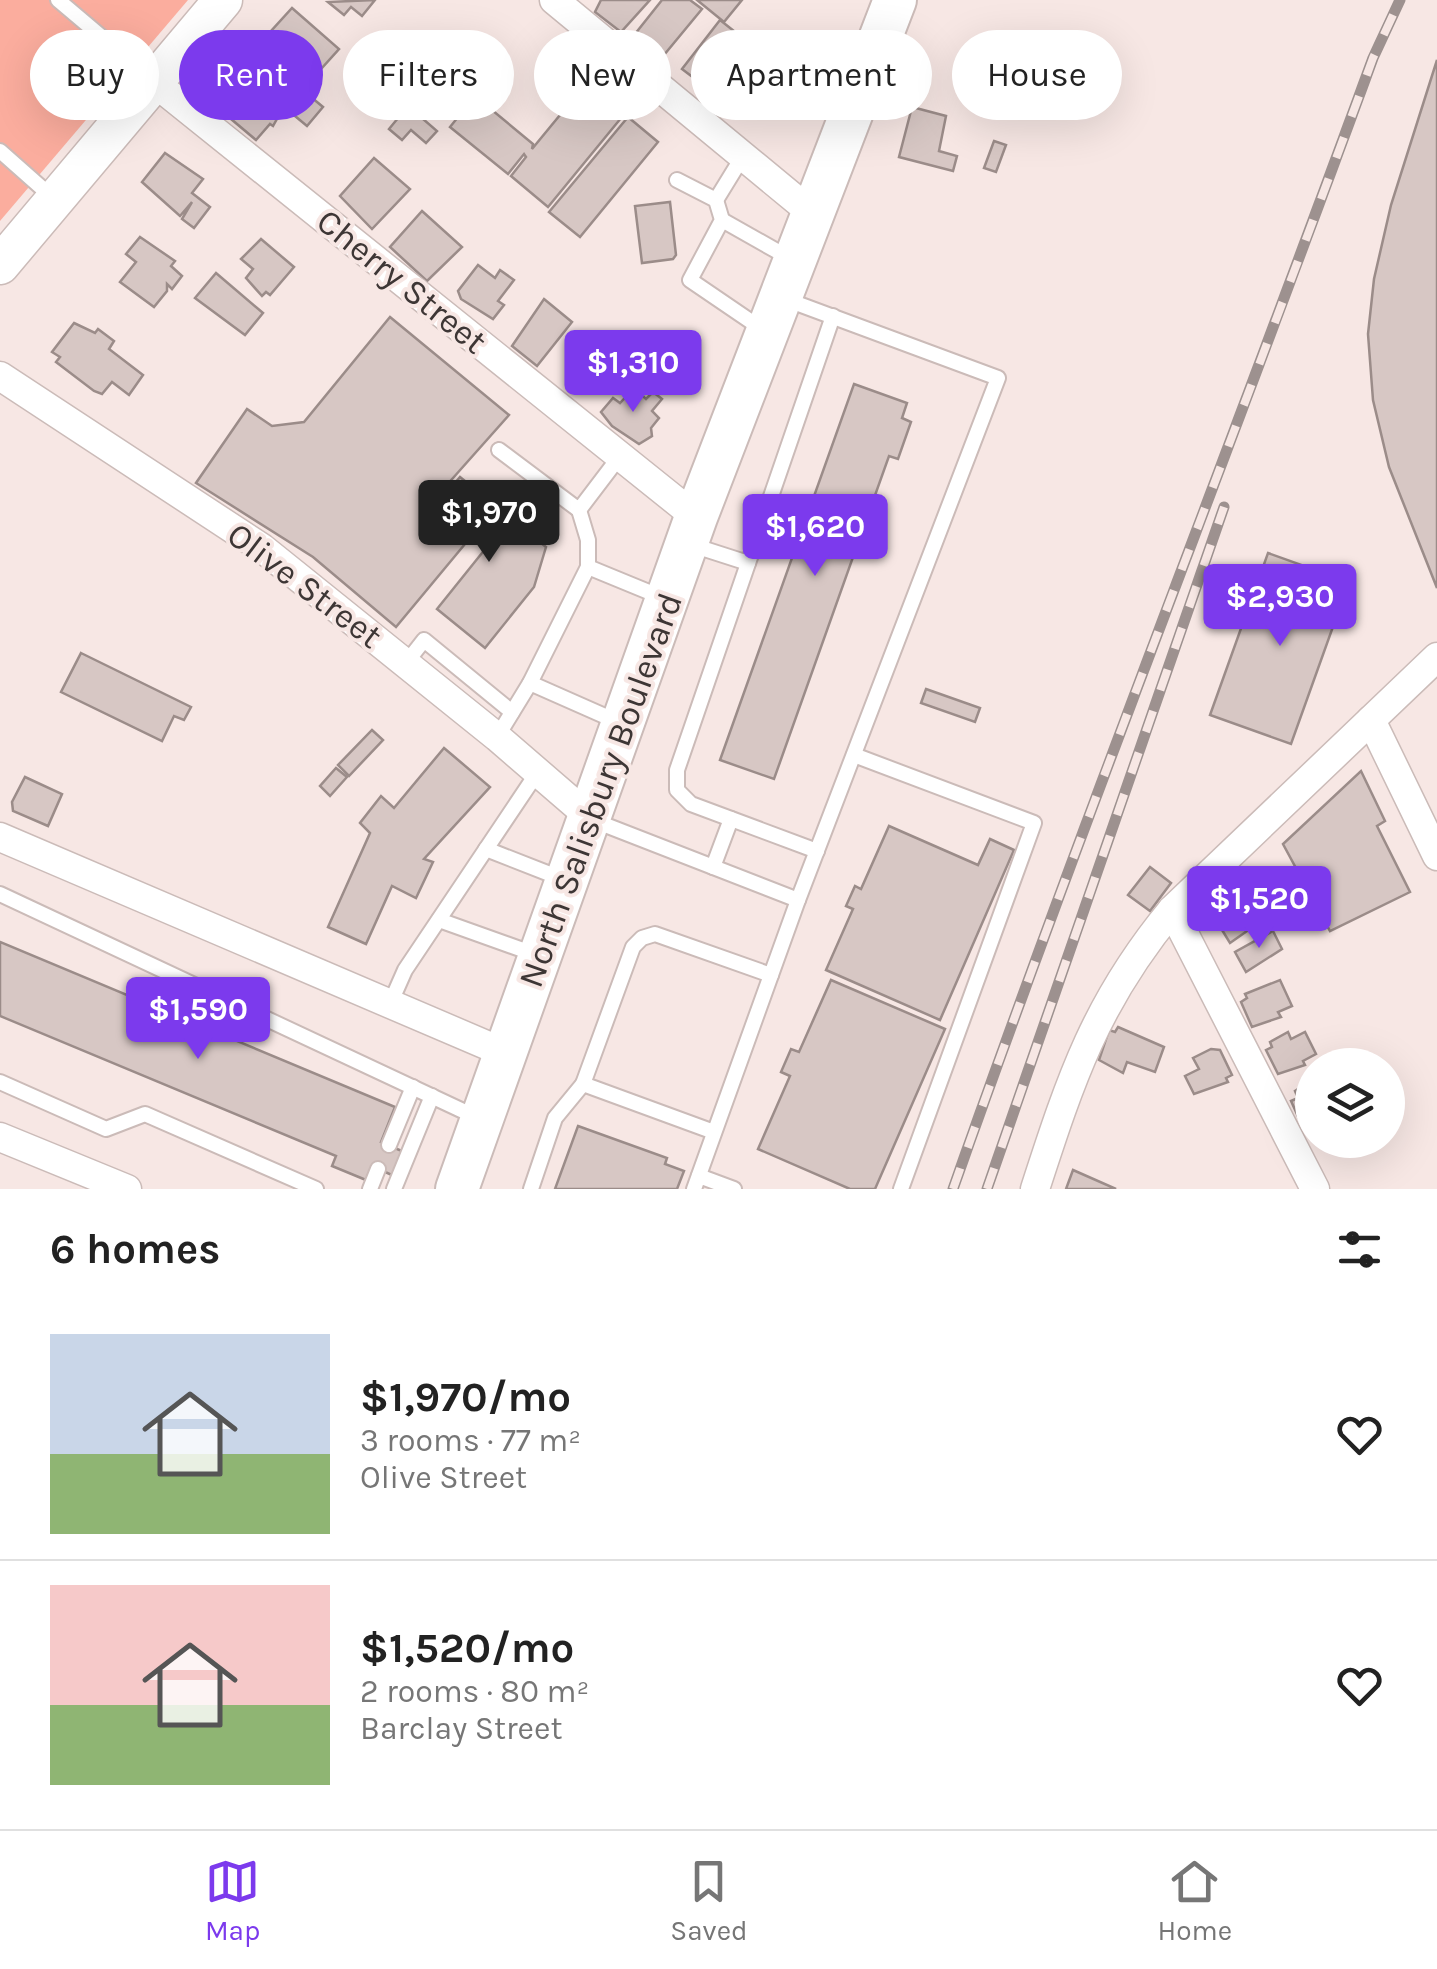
<!DOCTYPE html>
<html lang="en">
<head>
<meta charset="utf-8">
<style>
  body { margin:0; font-family:Karla,sans-serif; background:#f2f2f2; color:#222; height:100vh; display:flex; flex-direction:column; font-size:38px; white-space:nowrap }
  * { box-sizing:border-box; margin:0 }
  p { font-size:32px; color:#767676 }
  .icon { flex:none; width:55px; height:55px; fill:none; stroke:currentColor; stroke-width:2; stroke-linecap:round; stroke-linejoin:round }
  .map { position:relative; height:1189px; overflow:hidden }
  .sheet { display:flex; flex-direction:column; background:#fff; flex:1 }
  .sheet>* { flex:none }
  .top-card { position:absolute; left:30px; top:30px; width:1378px; height:90px; display:flex; gap:20px }
  .tools { position:absolute; left:1295px; top:1048px; display:grid; gap:20px }
  .tools a { display:grid; place-items:center; width:110px; height:110px; border-radius:50%; background:#fff; box-shadow:0 10px 40px #0002; font-size:50px }
  .price { position:absolute; translate:-50% -85px; padding:0 22px; border-radius:10px; background:#7c3aed; color:#fff; font-size:32px; line-height:65px; filter:drop-shadow(0 2px 5px #0008) }
  .price::after { content:''; position:absolute; left:50%; top:60px; width:30px; height:22px; margin-left:-15px; background:inherit; clip-path:polygon(0 0,100% 0,50% 100%) }
  .price.selected { background:#222; color:#fff }
  ul { padding:0; list-style:none }
  li { display:flex; align-items:center; gap:30px; height:250px; padding:0 50px }
  li+li { border-top:2px solid #e0e0e0 }
  li span { display:grid; place-items:center; flex:none; width:280px; height:200px; border-radius:0px; color:#555 }
  li>.icon { margin-inline-start:auto }
  span .icon { width:120px; height:120px; fill:#fffc; stroke-width:1 }
  li b { font-size:42px }
  h2 { display:flex; justify-content:space-between; align-items:center; height:120px; padding:0 50px; font-size:42px }
  .tag { padding:0 35px; border-radius:45px; background:#fff; box-shadow:0 10px 40px #0002; font-size:35px; line-height:90px }
  .tag.selected { background:#7c3aed; color:#fff }
  .tabs { display:flex; justify-content:space-around; align-items:center; height:140px; border-top:2px solid #e0e0e0; background:#fff; font-size:28px; color:#767676 }
  .tabs a { display:grid; justify-items:center; gap:5px }
  .tabs .selected { color:#7c3aed }
  .map>svg:first-child { display:block }
  .green { fill:#fbad9e }
  .building { fill:#d7c7c4; stroke:#9b8c89; stroke-width:2.5 }
  .lines { fill:none; stroke-linecap:round; stroke-linejoin:round }
  .lane-casing { stroke:#cbbbb8; stroke-width:18 }
  .street-casing { stroke:#cbbbb8; stroke-width:31 }
  .secondary-casing { stroke:#cbbbb8; stroke-width:41 }
  .primary-casing { stroke:#cbbbb8; stroke-width:46 }
  .lane { stroke:#fff; stroke-width:14 }
  .street { stroke:#fff; stroke-width:28 }
  .secondary { stroke:#fff; stroke-width:38 }
  .primary { stroke:#fff; stroke-width:42 }
  .rail-casing { stroke:#9d918f; stroke-width:11 }
  .rail { stroke:#f7e7e4; stroke-width:8; stroke-dasharray:22; stroke-linecap:butt }
  .labels { text-anchor:middle; stroke-width:8; stroke-linejoin:round; paint-order:stroke }
  .street-label { font-size:35px; fill:#3d3635; stroke:#f7e7e4 }
</style>
</head>
<body>
<div class="map">
<svg width="1437" height="1189" viewBox="0 0 1437 1189">
  <rect width="100%" height="100%" fill="#f7e7e4"/>
  <path class="green" d="M0,0H188L0,221Z"/>
  <g class="building">
    <path d="M375,0L362,16L351,7L344,15L328,2Z"/>
    <path d="M601,0H650L621,32L595,12Z"/>
    <path d="M662,0H690L702,9L659,61L631,39Z"/>
    <path d="M697,0H742L724,22Z"/>
    <path d="M292,8L339,49L321,69L310,60L303,68L292,58L288,63L262,41Z"/>
    <path d="M720,20L749,43L711,91L682,69Z"/>
    <path d="M1437,60V588L1389,467L1373,400L1368,334L1374,279L1391,205Z"/>
    <path d="M239,71L283,108L273,126L270,124L256,140L212,103Z"/>
    <path d="M588,81L626,112L548,207L511,176L526,157L524,154L508,174L450,127L475,96L533,144L532,149Z"/>
    <path d="M305,92L323,107L307,126L289,111Z"/>
    <path d="M408,106L437,131L426,143L411,130L402,140L389,129Z"/>
    <path d="M912,107L946,116L939,151L957,156L953,171L899,157Z"/>
    <path d="M628,117L658,142L580,237L549,212Z"/>
    <path d="M994,141L1006,145L996,172L984,168Z"/>
    <path d="M165,153L203,179L192,193L210,207L194,228L182,219L192,202L180,216L142,182Z"/>
    <path d="M374,158L410,189L372,229L340,196Z"/>
    <path d="M670,202L676,255L673,259L642,263L635,206Z"/>
    <path d="M422,211L462,247L427,281L390,247Z"/>
    <path d="M140,237L175,261L171,266L182,276L172,289L167,284V291L154,307L120,282L136,262L126,254Z"/>
    <path d="M261,239L294,267L270,295L266,292L262,296L246,278L253,269L241,259Z"/>
    <path d="M478,265L495,278L500,270L514,280L498,301L504,305L493,319L461,299L458,291Z"/>
    <path d="M216,273L263,313L245,335L195,298Z"/>
    <path d="M544,299L572,322L537,366L512,346Z"/>
    <path d="M390,317L509,415L429,505L470,538L396,627L313,557L196,483L247,409L272,426L304,422Z"/>
    <path d="M74,323L95,333L98,329L114,341L109,349L143,375L129,395L112,382L102,394L94,391L56,362L60,357L52,352Z"/>
    <path d="M854,384L907,403L902,418L911,422L898,459L889,456L774,779L720,760Z"/>
    <path d="M634,388L646,399L653,392L662,399L652,411L659,418L651,428L652,436L639,444L612,426L601,412L613,398L620,403Z"/>
    <path d="M460,477L546,547L534,587L485,648L437,609L486,548L435,507Z"/>
    <path d="M1268,553L1349,582L1291,744L1210,715Z"/>
    <path d="M81,653L191,707L184,720L174,716L162,741L61,692Z"/>
    <path d="M926,689L980,708L975,722L921,703Z"/>
    <path d="M372,730L383,740L349,776L338,765Z"/>
    <path d="M444,748L490,787L424,859L433,862L416,898L392,886L366,944L328,927L370,833L360,823L381,796L394,808Z"/>
    <path d="M336,768L347,777L330,796L320,786Z"/>
    <path d="M1361,771L1385,821L1377,826L1410,892L1330,931L1283,844Z"/>
    <path d="M25,777L62,794L48,826L13,811L12,802Z"/>
    <path d="M889,826L978,865L990,839L1014,850L940,1020L826,970L853,909L846,906L855,886L861,889Z"/>
    <path d="M1150,867L1171,883L1150,911L1128,895Z"/>
    <path d="M1261,890L1274,912L1230,943L1219,925L1213,928L1209,921L1215,918L1212,913L1230,902L1232,907Z"/>
    <path d="M1273,931L1282,949L1246,972L1235,952Z"/>
    <path d="M0,942L395,1107L381,1142L404,1152L394,1176L372,1166L366,1180L332,1166L336,1156L0,1016Z"/>
    <path d="M831,980L945,1029L875,1189H850L758,1149L790,1076L781,1072L791,1049L799,1052Z"/>
    <path d="M1280,980L1292,1006L1278,1012L1281,1017L1252,1027L1241,1002L1247,998L1245,994Z"/>
    <path d="M1118,1027L1164,1047L1155,1072L1127,1062L1123,1073L1099,1060L1109,1030L1115,1032Z"/>
    <path d="M1288,1032L1291,1039L1305,1032L1316,1054L1303,1061L1305,1065L1278,1074L1266,1050L1272,1047L1270,1042Z"/>
    <path d="M1211,1049L1220,1050L1232,1075L1226,1078L1228,1082L1194,1094L1185,1076L1199,1069L1193,1058Z"/>
    <path d="M1312,1080V1121L1301,1123L1291,1101L1298,1098L1295,1091Z"/>
    <path d="M578,1126L667,1158L665,1164L684,1171L677,1189H555Z"/>
    <path d="M1073,1170L1116,1189H1066Z"/>
  </g>
  <g class="lines">
    <g class="lane-casing">
      <g id="lane">
        <path d="M58,0L155,82"/>
        <path d="M0,151L52,197"/>
        <path d="M677,180L716,200L722,220L690,280L762,329"/>
        <path d="M716,200L743,156"/>
        <path d="M722,220L791,259"/>
        <path d="M499,450L579,510L620,456"/>
        <path d="M692,545L748,563"/>
        <path d="M588,567L661,597"/>
        <path d="M406,663L424,640L512,712"/>
        <path d="M530,683L616,721"/>
        <path d="M497,737L530,683L588,567V540L579,510"/>
        <path d="M854,755L1034,823L901,1189"/>
        <path d="M595,821L798,900L998,378L785,299"/>
        <path d="M486,849L560,878"/>
        <path d="M817,851L691,804L677,790V770L833,316"/>
        <path d="M713,867L731,819"/>
        <path d="M0,894L476,1117"/>
        <path d="M439,920L537,955"/>
        <path d="M390,1004L405,970L537,773"/>
        <path d="M0,1082L106,1129L145,1114L316,1189"/>
        <path d="M714,1132L583,1084L633,947L642,938L655,934L771,975"/>
        <path d="M389,1145L413,1087"/>
        <path d="M699,1176L734,1189"/>
        <path d="M370,1189L378,1169"/>
        <path d="M394,1189L432,1096"/>
        <path d="M531,1189L555,1118L583,1084"/>
        <path d="M694,1189L798,900"/>
      </g>
    </g>
    <g class="street-casing">
      <g id="street">
        <path d="M554,0L812,213"/>
        <path d="M155,83L696,517"/>
        <path d="M0,376L262,548L497,737L592,819"/>
        <path d="M1371,720L1437,856"/>
        <path d="M0,837L505,1053"/>
        <path d="M1172,910L1315,1189"/>
        <path d="M0,1137L127,1189"/>
        <path d="M1035,1189C1071,1078 1096,1002 1172,910L1437,657"/>
      </g>
    </g>
    <g class="secondary-casing">
      <path id="secondary" d="M0,265L223,0"/>
    </g>
    <g class="primary-casing">
      <path id="primary" d="M457,1189L696,517L895,0"/>
    </g>
    <use href="#lane" class="lane"/>
    <use href="#street" class="street"/>
    <use href="#secondary" class="secondary"/>
    <use href="#primary" class="primary"/>
    <g class="rail-casing">
      <g id="rail">
        <path d="M953,1189C1087,810 1235,436 1373,58L1400,0"/>
        <path d="M987,1189L1224,507"/>
      </g>
    </g>
    <use href="#rail" class="rail"/>
  </g>
  <g class="labels">
    <g class="street-label">
      <text transform="translate(402 281) rotate(39)" y="12">Cherry Street</text>
      <text transform="translate(305 585) rotate(37)" y="12">Olive Street</text>
      <text transform="translate(600 790) rotate(-70)" y="12">North Salisbury Boulevard</text>
    </g>
  </g>
</svg>
<div class="tools">
<a><svg class="icon" aria-label="layers" viewBox="0 0 24 24"><path d="M12 4l9 5-9 5-9-5zM3 14l9 5 9-5"/></svg></a>
</div>
<b class="price" style="left:633px;top:415px">$1,310</b>
<b class="price selected" style="left:489px;top:565px">$1,970</b>
<b class="price" style="left:815px;top:579px">$1,620</b>
<b class="price" style="left:1280px;top:649px">$2,930</b>
<b class="price" style="left:1259px;top:951px">$1,520</b>
<b class="price" style="left:198px;top:1062px">$1,590</b>
<div class="top-card">
<a class="tag">Buy</a>
<a class="tag selected">Rent</a>
<a class="tag">Filters</a>
<a class="tag">New</a>
<a class="tag">Apartment</a>
<a class="tag">House</a>
</div>
</div>
<section class="sheet">
<h2>6 homes<svg class="icon" aria-label="filters" viewBox="0 0 24 24"><path d="M4 7h16M4 17h16"/><circle cx="9" cy="7" r="2"/><circle cx="15" cy="17" r="2"/></svg></h2>
<ul>
<li><span style="background:linear-gradient(#c9d6e8 60%,#8fb573 0)"><svg class="icon" aria-label="home" viewBox="0 0 24 24"><path d="M3 11l9-7 9 7M6 9v11h12V9"/></svg></span><div><b>$1,970/mo</b><p>3 rooms · 77 m²</p><p>Olive Street</p></div><svg class="icon" aria-label="heart" viewBox="0 0 24 24"><path d="M12 20l-8-8c-3-5 5-10 8-4 3-6 11-1 8 4z"/></svg></li>
<li><span style="background:linear-gradient(#f6c9c9 60%,#8fb573 0)"><svg class="icon" aria-label="home" viewBox="0 0 24 24"><path d="M3 11l9-7 9 7M6 9v11h12V9"/></svg></span><div><b>$1,520/mo</b><p>2 rooms · 80 m²</p><p>Barclay Street</p></div><svg class="icon" aria-label="heart" viewBox="0 0 24 24"><path d="M12 20l-8-8c-3-5 5-10 8-4 3-6 11-1 8 4z"/></svg></li>
</ul>
</section>
<nav class="tabs">
<a class="selected"><svg class="icon" aria-label="map" viewBox="0 0 24 24"><path d="M3 6l6-2 6 2 6-2v14l-6 2-6-2-6 2zM9 4v14M15 6v14"/></svg>Map</a>
<a><svg class="icon" aria-label="saved" viewBox="0 0 24 24"><path d="M7 4h10v16l-5-4-5 4z"/></svg>Saved</a>
<a><svg class="icon" aria-label="home" viewBox="0 0 24 24"><path d="M3 11l9-7 9 7M6 9v11h12V9"/></svg>Home</a>
</nav>
</body>
</html>
